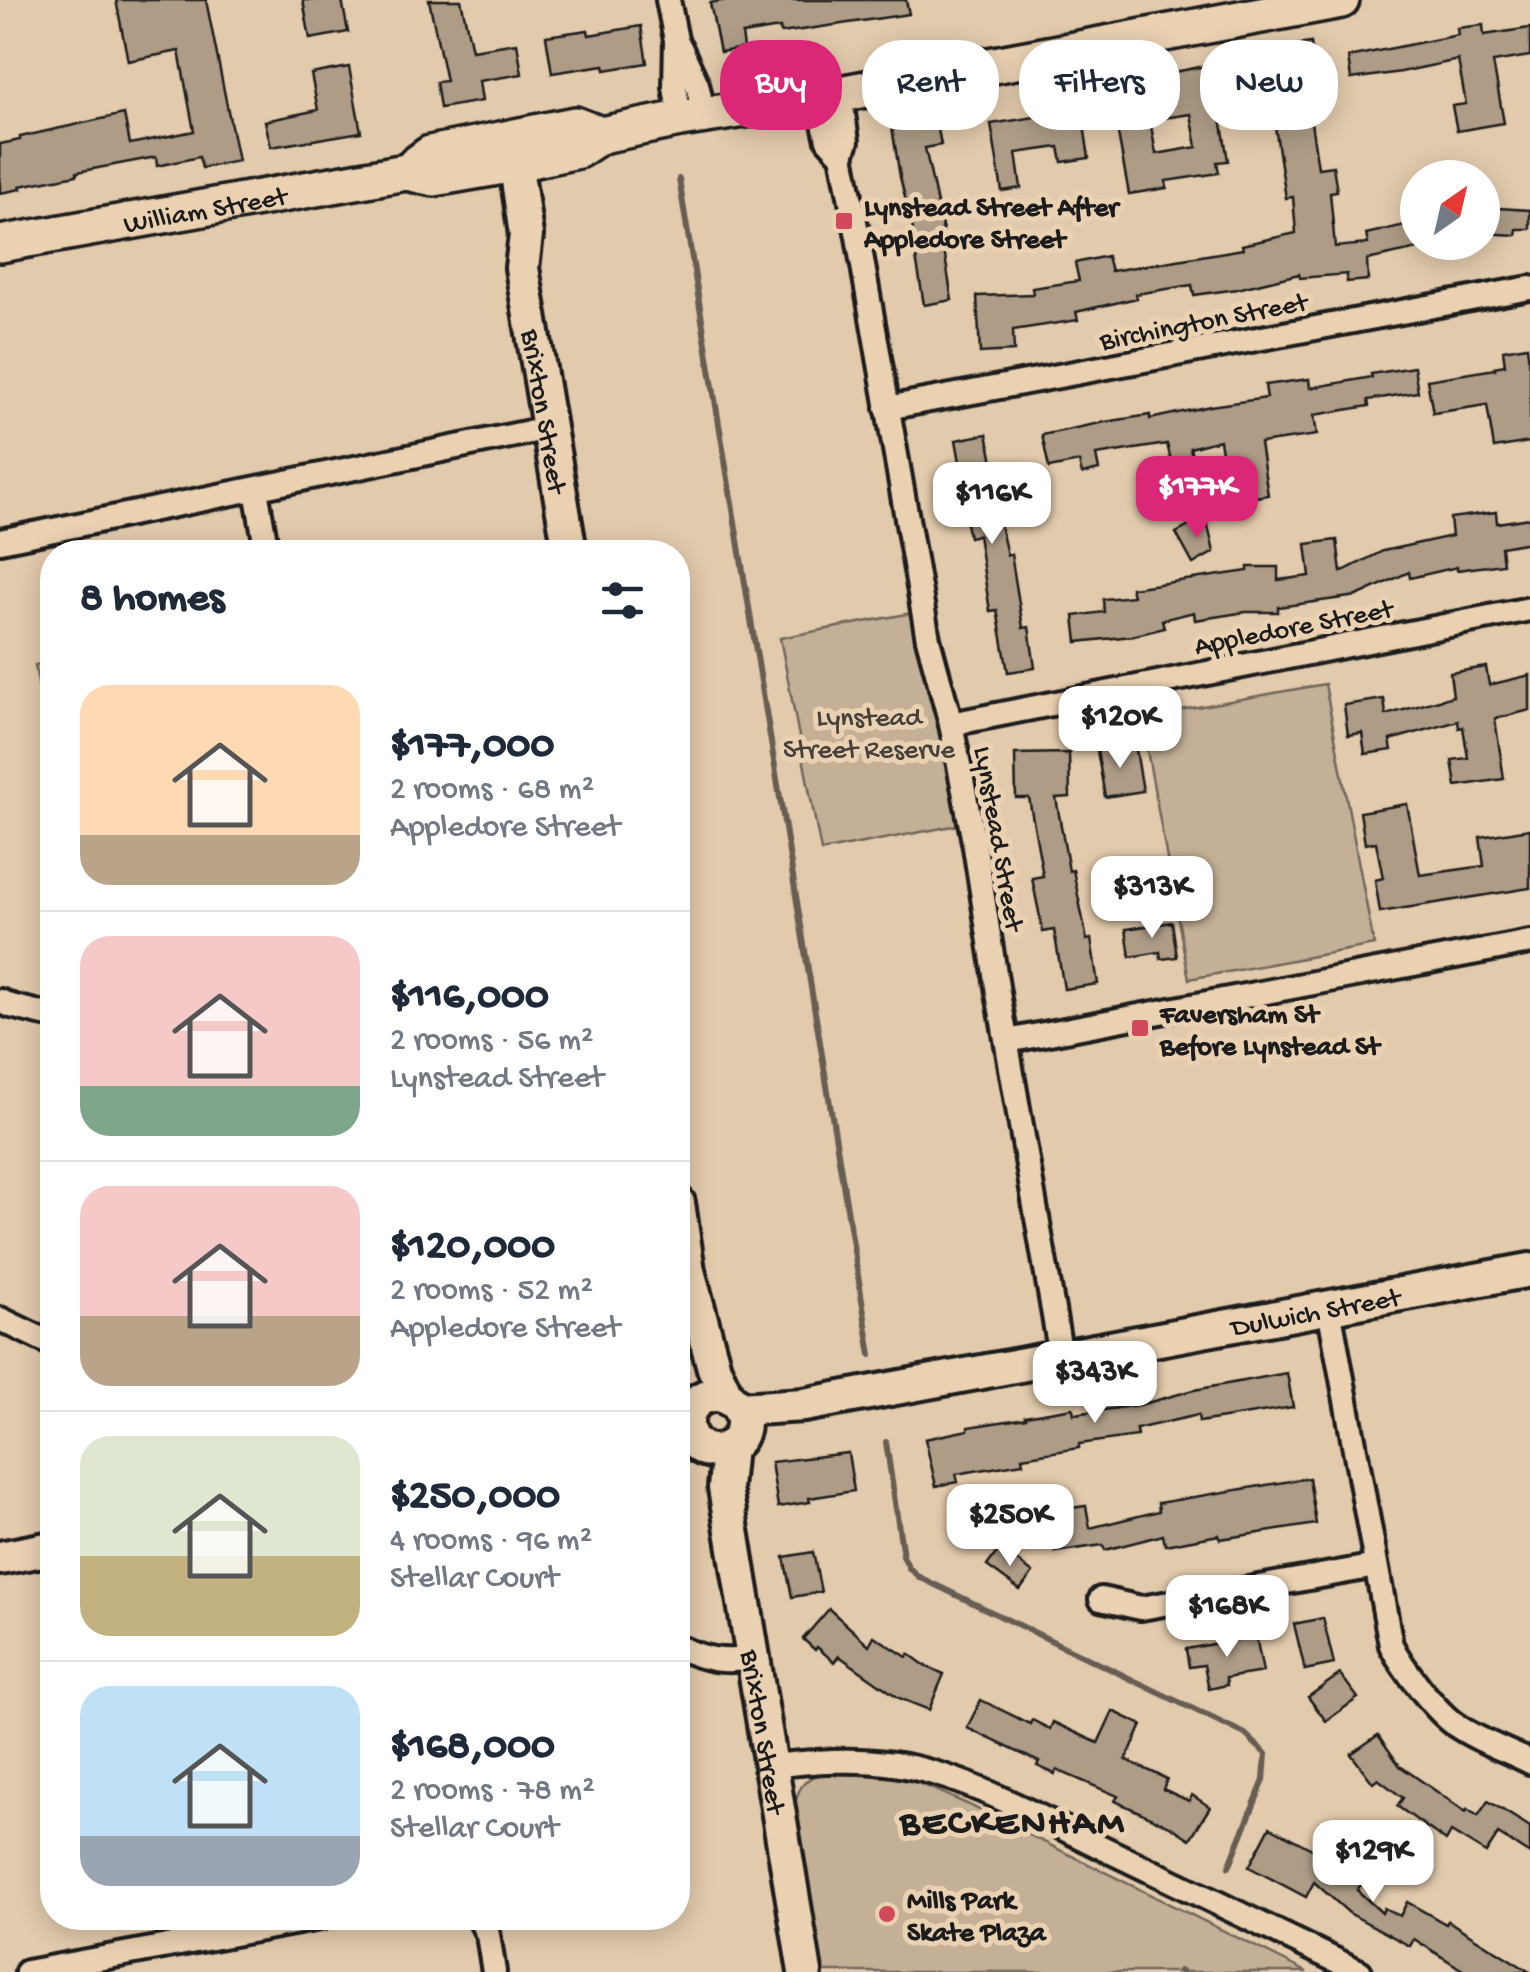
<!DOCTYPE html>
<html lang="en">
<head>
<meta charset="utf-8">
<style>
  body { margin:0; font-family:"Gochi Hand",sans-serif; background:#f2f2f3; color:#1f2937; height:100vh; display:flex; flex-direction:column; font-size:38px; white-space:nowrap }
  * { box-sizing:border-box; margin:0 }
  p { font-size:32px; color:#747a83 }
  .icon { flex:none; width:55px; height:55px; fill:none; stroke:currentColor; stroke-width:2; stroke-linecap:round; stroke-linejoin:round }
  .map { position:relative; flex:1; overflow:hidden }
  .sheet { position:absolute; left:40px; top:540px; width:650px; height:1390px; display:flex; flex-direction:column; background:#fff; border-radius:40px; box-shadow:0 5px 25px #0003 }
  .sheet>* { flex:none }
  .banner { position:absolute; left:720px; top:40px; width:660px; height:90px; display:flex; gap:20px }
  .needle { width:65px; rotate:34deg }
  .controls { position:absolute; left:1400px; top:160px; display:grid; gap:20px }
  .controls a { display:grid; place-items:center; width:100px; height:100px; border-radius:50%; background:#fff; box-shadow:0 5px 25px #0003; font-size:50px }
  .price { position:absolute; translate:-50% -85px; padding:0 22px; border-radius:20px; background:#fff; color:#222; font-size:32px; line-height:65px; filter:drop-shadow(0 2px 5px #0008) }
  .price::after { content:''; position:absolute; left:50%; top:60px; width:30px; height:22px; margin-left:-15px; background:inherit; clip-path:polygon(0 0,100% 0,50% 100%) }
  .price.selected { background:#db2777; color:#fff }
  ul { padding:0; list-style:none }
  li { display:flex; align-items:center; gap:30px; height:250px; padding:0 40px }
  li+li { border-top:2px solid #e0e1e3 }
  li span { display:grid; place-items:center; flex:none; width:280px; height:200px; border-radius:30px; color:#555 }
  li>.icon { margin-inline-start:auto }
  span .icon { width:120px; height:120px; fill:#fffc; stroke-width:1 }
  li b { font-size:42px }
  h2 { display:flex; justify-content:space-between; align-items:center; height:120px; padding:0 40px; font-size:42px }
  .chip { padding:0 35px; border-radius:40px; background:#fff; box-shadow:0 5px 25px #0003; font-size:35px; line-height:90px }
  .chip.selected { background:#db2777; color:#fff }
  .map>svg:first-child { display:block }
  .green { fill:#c4b097; stroke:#70665a; stroke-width:2.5 }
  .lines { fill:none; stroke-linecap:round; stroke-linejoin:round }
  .stream { stroke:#665d53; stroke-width:6 }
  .building { fill:#ae9c86; stroke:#1c1c1c; stroke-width:2.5; fill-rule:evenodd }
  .street-casing { stroke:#1c1c1c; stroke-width:30 }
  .secondary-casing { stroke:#1c1c1c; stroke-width:40 }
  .primary-casing { stroke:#1c1c1c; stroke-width:42 }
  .street { stroke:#ead1b2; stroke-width:22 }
  .secondary { stroke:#ead1b2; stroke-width:32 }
  .primary { stroke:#ead1b2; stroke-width:35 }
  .poi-dot { fill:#d1495b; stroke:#ead1b2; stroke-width:4 }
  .labels { text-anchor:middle; stroke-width:10; stroke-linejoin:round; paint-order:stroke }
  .poi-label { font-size:28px; font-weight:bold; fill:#1c1c1c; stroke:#ead1b2; text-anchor:start }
  .street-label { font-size:28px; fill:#1c1c1c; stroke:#ead1b2 }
  .park-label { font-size:28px; fill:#46413b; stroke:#ead1b2 }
  .district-label { font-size:38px; font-weight:bold; letter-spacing:2.5px; fill:#1c1c1c; stroke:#ead1b2 }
</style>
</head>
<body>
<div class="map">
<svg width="1530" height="1972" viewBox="0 0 1530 1972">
  <rect width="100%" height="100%" fill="#e2caac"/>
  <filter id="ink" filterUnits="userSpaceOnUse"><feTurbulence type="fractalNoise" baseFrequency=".01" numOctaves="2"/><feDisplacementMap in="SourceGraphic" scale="20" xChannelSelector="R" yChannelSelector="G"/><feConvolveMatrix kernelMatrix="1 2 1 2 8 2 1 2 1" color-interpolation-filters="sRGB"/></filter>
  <g filter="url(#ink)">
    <g class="green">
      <path d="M917,612L958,825L821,851L780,638Z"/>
      <path d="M52,662V761L35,665Z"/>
      <path d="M1325,684L1374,945L1189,979L1141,717Z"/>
      <path d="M869,1773L919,1783L967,1804L1307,1972H822L795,1805C801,1764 837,1773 869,1773Z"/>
    </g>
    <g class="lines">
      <g class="stream">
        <path d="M679,179L871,1355"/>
        <path d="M886,1442L903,1556L909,1568L919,1577L1245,1734L1266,1754L1264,1780L1229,1867"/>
        <path d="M1179,1971L1181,1972"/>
      </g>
    </g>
    <g class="building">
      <path d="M116,0H206L238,161L202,168L199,157L157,166L156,157L77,172V175L20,186L21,189L0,193V144L20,140V137L124,114L130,144L194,131L179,51L128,61Z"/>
      <path d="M303,0H342L348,32L310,39Z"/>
      <path d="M429,0H461L472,50L517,43L522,74L479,81L482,101L440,108L436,82L446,81Z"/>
      <path d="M726,0H906L909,14L781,33L780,28L742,34L744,48L720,52L710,3Z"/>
      <path d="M1483,25L1484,35L1530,28V56L1493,62L1504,123L1457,131L1452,106L1466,104L1458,60L1401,72L1351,79L1348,57L1458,35L1457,28Z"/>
      <path d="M641,26L647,63L605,70L604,65L552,73L546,36L588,30L589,35Z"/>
      <path d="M1311,43L1314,62L1302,63L1318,168L1333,166L1337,191L1330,192L1335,247L1368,244L1366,234L1418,222V249L1367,260L1368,280L1347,282V274L1300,278L1299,274L1237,289L1194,295L1192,285L1136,294L1137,298L1076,312L1078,320L1013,330L1014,351L980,353L977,296L1033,294L1032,288L1079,281L1075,263L1107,256L1111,271L1243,249L1242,245L1296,233L1293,197L1286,198L1271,100L1220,111L1228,161L1217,162L1219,173L1166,181L1167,188L1129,194L1109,85L1205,66L1208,87L1266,74L1263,50ZM1191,114L1197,147L1156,154L1150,120Z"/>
      <path d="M349,67L361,132L271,147L265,121L318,110L311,74Z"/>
      <path d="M1081,105L1089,158L1062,162L1059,147L1016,153L1021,188L1002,191L991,124L1054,114L1053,109Z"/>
      <path d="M936,119L941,145L925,148L943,231H941L952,300L924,305L915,251L918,250L900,177L892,127Z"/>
      <path d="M1482,207L1530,210V229H1517L1516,235L1482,233Z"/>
      <path d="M1527,346L1530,368V442L1494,448L1487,405L1433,413L1427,380L1495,369L1494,367L1505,365L1503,350Z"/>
      <path d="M1414,367L1418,392L1368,400L1369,406L1314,415L1317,435L1260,443L1268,495L1230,501L1220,440L1190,448L1194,464L1173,469L1167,444L1096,455L1099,470L1082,474L1079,462L1049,468L1042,435L1105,422L1150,415V419L1210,406L1267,398L1265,385L1309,379L1310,388L1372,377L1371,374Z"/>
      <path d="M987,434L996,475L989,476L1007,555L1011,554L1023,628L1029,627L1035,668L1008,672L997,610L990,611L978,535L969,537L957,483L953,484L949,469L961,467L956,440Z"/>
      <path d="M1496,512L1497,523L1530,518V542L1501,547L1503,564L1457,570V567L1410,578L1409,572L1357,596L1278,607V612H1246L1195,620L1194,612L1162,620L1164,628L1132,636L1077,642L1074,616L1104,612L1103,599L1133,596L1131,588L1248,571V567H1278V580L1310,576L1306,544L1337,540L1341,572L1383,551L1452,536L1450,518Z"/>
      <path d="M1206,517L1214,552L1193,564L1176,533Z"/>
      <path d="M1486,667L1489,685L1530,675V710L1495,719L1504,779L1456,786L1452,760L1468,758L1463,727L1459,728L1458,721L1390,740L1392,750L1365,754L1362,733L1348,735L1344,705L1384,699L1386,715L1453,696L1450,673Z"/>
      <path d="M1135,744L1143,791L1105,797L1097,750Z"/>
      <path d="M1069,753L1070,797L1056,798L1069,871L1073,870L1087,940L1091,939L1098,984L1064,989L1054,930L1043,932L1032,878L1043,876L1029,798H1016L1015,754Z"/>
      <path d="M1407,804L1420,875L1484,866L1480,837L1530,829V888L1380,912L1375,880L1383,878L1376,842L1365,844L1360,812Z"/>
      <path d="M1172,922L1177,957L1161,959L1160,952L1130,957L1126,929Z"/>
      <path d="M1287,1373L1293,1407L1199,1422L1198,1415L1136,1429L1137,1436L1079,1444V1448L1022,1457L1023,1463L956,1474L958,1482L936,1486L925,1439L968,1430V1427L1026,1418L1025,1416L1073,1408L1074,1414L1139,1405L1194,1390Z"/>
      <path d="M848,1453L854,1491L809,1498L810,1502L778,1507L771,1462Z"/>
      <path d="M1309,1478L1316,1524L1220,1539L1219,1535L1165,1545L1163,1535L1105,1550L1103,1545L1055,1552L1049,1511L1086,1506L1090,1528L1159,1511L1158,1503Z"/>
      <path d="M1000,1548L1033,1573L1020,1590L987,1566Z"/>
      <path d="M813,1552L821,1592L792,1597L784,1557Z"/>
      <path d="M829,1609L869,1645L874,1636L907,1657L909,1654L927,1667L944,1674L929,1710L899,1698L839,1656L834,1662L817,1647L815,1650L803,1639Z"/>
      <path d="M1323,1618L1334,1664L1305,1670L1294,1624Z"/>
      <path d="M1256,1636L1263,1672L1226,1678L1227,1685L1209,1689L1204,1665L1189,1667L1186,1649Z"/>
      <path d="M1340,1674L1358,1698L1326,1721L1308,1697Z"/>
      <path d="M981,1700L1030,1724L1032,1720L1050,1729L1053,1722L1098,1743L1113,1711L1142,1725L1126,1760L1167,1779L1163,1789L1189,1801L1192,1795L1210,1807L1190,1839L1170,1826L1115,1801L1118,1796L1057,1770L1055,1774L1037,1766L1039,1762L967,1728Z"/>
      <path d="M1378,1735L1400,1766L1466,1812L1467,1809L1478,1816L1488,1801L1530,1827V1854L1498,1834L1486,1853L1451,1832L1446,1841L1397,1806L1403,1798L1378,1779L1373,1783L1351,1754Z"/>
      <path d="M1270,1827L1346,1867L1363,1882L1357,1890L1382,1913L1384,1908L1400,1916L1407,1902L1446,1924L1448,1921L1530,1972H1466L1414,1939L1410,1946L1349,1913L1314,1882L1306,1897L1249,1867Z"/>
    </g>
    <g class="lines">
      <g class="street-casing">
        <g id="street">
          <path d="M668,0L676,40L675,87L680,119"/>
          <path d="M680,47L697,84L704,115"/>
          <path d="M840,94L847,141L842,155"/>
          <path d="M818,98L828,140L842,155L858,237L928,639L951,724L975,847L998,993L1061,1356"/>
          <path d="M887,408L1530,288"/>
          <path d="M256,490L267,552"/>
          <path d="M0,541L549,428"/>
          <path d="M951,724L1530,609"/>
          <path d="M0,1001L11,1006L52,1016"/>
          <path d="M1007,1041L1530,942"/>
          <path d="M1329,1308L1391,1645C1402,1667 1436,1712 1457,1726C1479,1741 1506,1750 1530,1762"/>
          <path d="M0,1319L52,1344"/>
          <path d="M1101,1599L1141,1608L1376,1566"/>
          <path d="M678,1647C706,1660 723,1663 754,1658"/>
          <path d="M772,1766C813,1761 853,1758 894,1764C962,1774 1037,1816 1099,1846C1186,1888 1273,1930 1360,1972"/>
          <path d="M479,1918L488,1935L494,1972"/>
          <path d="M27,1972L320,1918"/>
        </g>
      </g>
      <g class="secondary-casing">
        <g id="secondary">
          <path id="s1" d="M512,139L526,235L522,268L570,552"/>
          <path d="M678,1203L688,1271L714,1368L728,1399"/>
          <circle cx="715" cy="1423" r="28"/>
          <path id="s2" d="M739,1409L804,1405L1530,1270"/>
          <path id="s3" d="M729,1447L725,1488L805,1972"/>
          <path d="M0,1558L52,1548"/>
        </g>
      </g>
      <g class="primary-casing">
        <g id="primary">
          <path d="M415,165L430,154L575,125L601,135"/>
          <path id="s4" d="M0,244L406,172L434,178L492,168L578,150L601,135L680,119L818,98L1341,0"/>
        </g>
      </g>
      <use href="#street" class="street"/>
      <use href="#secondary" class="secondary"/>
      <use href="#primary" class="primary"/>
    </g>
  </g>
  <g class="poi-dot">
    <rect x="834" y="211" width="20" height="20" rx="5"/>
    <rect x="1130" y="1018" width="20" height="20" rx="5"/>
    <circle cx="887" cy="1914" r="10"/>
  </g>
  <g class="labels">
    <g class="poi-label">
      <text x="864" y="215">Lynstead Street After<tspan x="864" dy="32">Appledore Street</tspan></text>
      <text x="1160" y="1022">Faversham St<tspan x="1160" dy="32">Before Lynstead St</tspan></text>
      <text x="907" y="1908">Mills Park<tspan x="907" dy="32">Skate Plaza</tspan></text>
    </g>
    <g class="street-label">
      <text dy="10" stroke="none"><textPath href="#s4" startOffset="208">William Street</textPath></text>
      <text transform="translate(1203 319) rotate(-11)" y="10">Birchington Street</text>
      <text dy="10" stroke="none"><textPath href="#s1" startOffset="275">Brixton Street</textPath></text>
      <text transform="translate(1293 625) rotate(-11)" y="10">Appledore Street</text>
      <text transform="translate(1001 838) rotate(80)" y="10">Lynstead Street</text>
      <text dy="10" stroke="none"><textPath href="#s2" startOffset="585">Dulwich Street</textPath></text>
      <text dy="10" stroke="none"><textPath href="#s3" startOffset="288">Brixton Street</textPath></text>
    </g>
    <g class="park-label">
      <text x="869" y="725">Lynstead<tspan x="869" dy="32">Street Reserve</tspan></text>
    </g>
    <g class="district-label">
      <text x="1013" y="1832">BECKENHAM</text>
    </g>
  </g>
</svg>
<div class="controls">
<a><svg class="needle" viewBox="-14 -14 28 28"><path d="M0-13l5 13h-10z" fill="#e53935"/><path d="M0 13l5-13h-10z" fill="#747a83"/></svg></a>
</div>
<b class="price selected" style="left:1197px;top:541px">$177K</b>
<b class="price" style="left:992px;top:547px">$116K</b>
<b class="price" style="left:1120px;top:771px">$120K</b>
<b class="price" style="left:1152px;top:941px">$313K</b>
<b class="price" style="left:1095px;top:1426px">$343K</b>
<b class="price" style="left:1010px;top:1569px">$250K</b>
<b class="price" style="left:1227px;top:1660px">$168K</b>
<b class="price" style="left:1373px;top:1905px">$129K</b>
<div class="banner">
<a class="chip selected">Buy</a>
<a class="chip">Rent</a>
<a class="chip">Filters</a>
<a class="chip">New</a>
</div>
<section class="sheet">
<h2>8 homes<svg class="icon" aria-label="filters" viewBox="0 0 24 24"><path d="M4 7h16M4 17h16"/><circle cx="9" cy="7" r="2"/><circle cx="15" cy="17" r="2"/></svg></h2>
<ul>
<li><span style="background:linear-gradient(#ffd9b3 75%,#b9a48a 0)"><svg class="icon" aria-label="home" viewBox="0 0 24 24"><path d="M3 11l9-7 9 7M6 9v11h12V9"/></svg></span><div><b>$177,000</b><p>2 rooms · 68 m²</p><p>Appledore Street</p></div></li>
<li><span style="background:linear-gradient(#f6c9c9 75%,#7fa58c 0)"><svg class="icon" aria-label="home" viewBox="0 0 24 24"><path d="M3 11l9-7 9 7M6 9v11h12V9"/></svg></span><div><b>$116,000</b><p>2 rooms · 56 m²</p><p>Lynstead Street</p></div></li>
<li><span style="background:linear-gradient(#f6c9c9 65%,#b9a48a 0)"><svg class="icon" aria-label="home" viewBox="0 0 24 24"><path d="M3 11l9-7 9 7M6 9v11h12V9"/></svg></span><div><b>$120,000</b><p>2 rooms · 52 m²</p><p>Appledore Street</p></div></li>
<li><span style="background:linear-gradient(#dfe7d0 60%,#c2b280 0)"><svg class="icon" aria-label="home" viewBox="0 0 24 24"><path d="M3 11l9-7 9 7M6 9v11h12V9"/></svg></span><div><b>$250,000</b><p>4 rooms · 96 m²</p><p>Stellar Court</p></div></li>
<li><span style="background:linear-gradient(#bfe0f5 75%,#9aa5b1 0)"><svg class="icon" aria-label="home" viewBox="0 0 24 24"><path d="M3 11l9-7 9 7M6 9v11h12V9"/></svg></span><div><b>$168,000</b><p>2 rooms · 78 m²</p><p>Stellar Court</p></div></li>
</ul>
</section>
</div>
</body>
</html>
